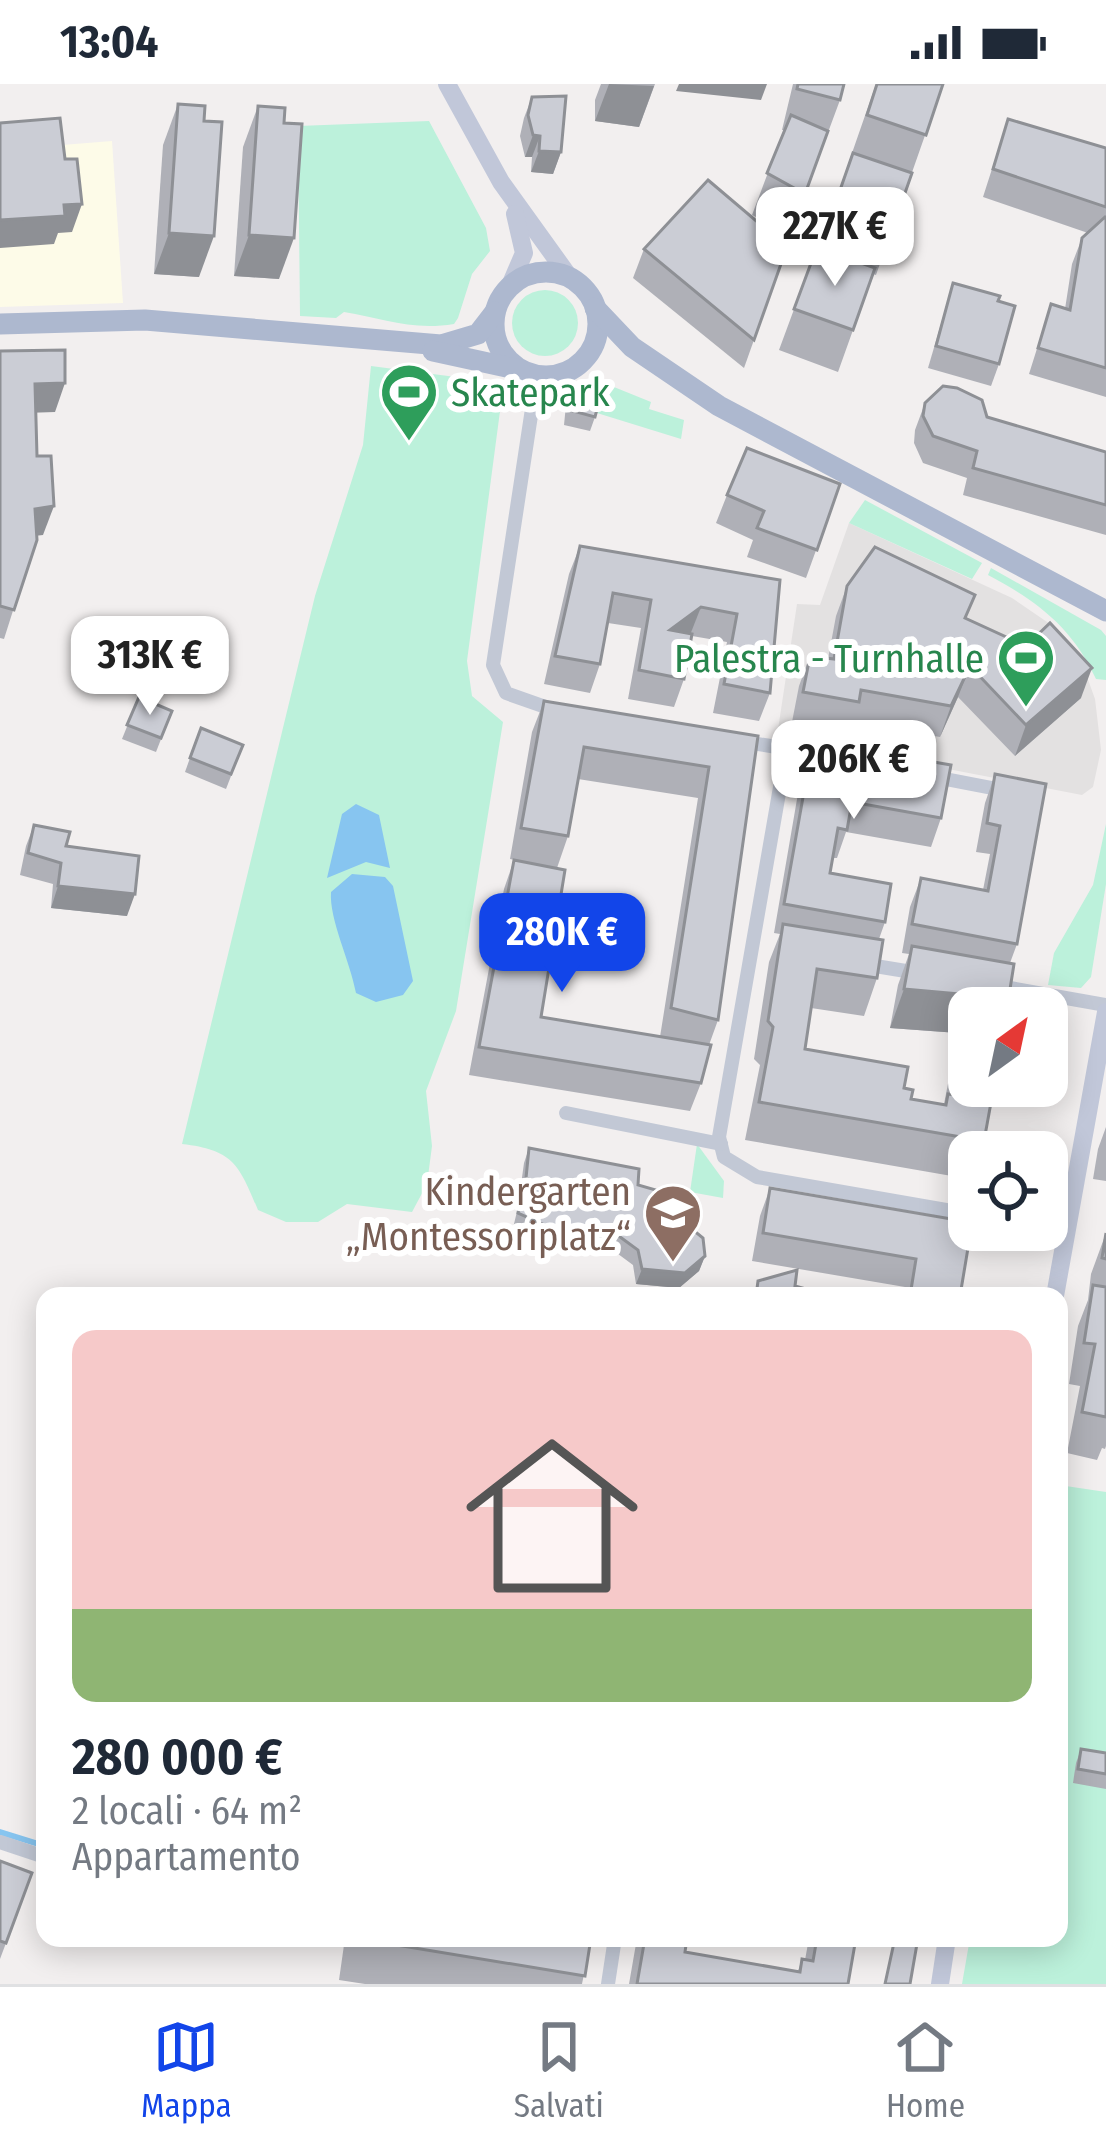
<!DOCTYPE html>
<html lang="it">
<head>
<meta charset="utf-8">
<style>
  body { margin:0; font-family:"Fira Sans Condensed",sans-serif; background:#f6f6f7; color:#1f2937; height:100vh; display:flex; flex-direction:column; font-size:45px; white-space:nowrap }
  * { box-sizing:border-box; margin:0 }
  p { font-size:39px; color:#747a83 }
  .icon { flex:none; width:66px; height:66px; fill:none; stroke:currentColor; stroke-width:2; stroke-linecap:round; stroke-linejoin:round }
  .map { position:relative; flex:1; overflow:hidden }
  .details { position:absolute; left:36px; top:1203px; width:1032px; height:660px; display:flex; flex-direction:column; background:#fff; border-radius:24px; box-shadow:0 6px 30px #0003 }
  .details>* { flex:none }
  .needle { width:78px; rotate:33deg }
  .tools { position:absolute; left:948px; top:903px; display:grid; gap:24px }
  .tools a { display:grid; place-items:center; width:120px; height:120px; border-radius:24px; background:#fff; box-shadow:0 6px 30px #0003; font-size:60px }
  .price { position:absolute; translate:-50% -102px; padding:0 27px; border-radius:24px; background:#fff; color:#222; font-size:39px; line-height:78px; filter:drop-shadow(0 3px 6px #0008) }
  .price::after { content:''; position:absolute; left:50%; top:72px; width:36px; height:27px; margin-left:-18px; background:inherit; clip-path:polygon(0 0,100% 0,50% 100%) }
  .price.active { background:#1245e9; color:#fff }
  ul { padding:0; list-style:none }
  li { display:grid; align-content:center; gap:24px; height:636px; padding:0 36px }
  li+li { border-top:3px solid #e0e1e3 }
  li span { display:grid; place-items:center; height:372px; border-radius:24px; color:#555 }
  li>.icon { margin-inline-start:auto }
  span .icon { width:216px; height:216px; fill:#fffc; stroke-width:1 }
  li b { font-size:51px }
  .status { display:flex; justify-content:space-between; align-items:center; height:84px; padding:0 60px; background:#fff; direction:ltr }
  .status svg { height:33px; fill:currentColor }
  .tabs { display:flex; justify-content:space-around; align-items:center; height:168px; border-top:3px solid #e0e1e3; background:#fff; font-size:33px; color:#747a83 }
  .tabs a { display:grid; justify-items:center; gap:6px }
  .tabs .active { color:#1245e9 }
  .map>svg:first-child { display:block }
  .commercial { fill:#fdfbe8 }
  .education { fill:#e3e1e1 }
  .green { fill:#bcf1db }
  .water { fill:#87c5f0 }
  .lines { fill:none; stroke-linecap:round; stroke-linejoin:round }
  .stream { stroke:#87c5f0; stroke-width:6 }
  .minor { stroke:#c2c8d5; stroke-width:14 }
  .secondary { stroke:#c1c7d9; stroke-width:18 }
  .primary { stroke:#adb8cf; stroke-width:21 }
  .wall { fill:#afb0b7 }
  .shaded-wall { fill:#8e9095 }
  .building { fill:#cbcdd5; stroke:#8e9095; stroke-width:3 }
  .labels { text-anchor:middle; stroke-width:12; stroke-linejoin:round; paint-order:stroke }
  .leisure-label { font-size:39px; fill:#27864d; stroke:#fff; text-anchor:start }
  .education-label { font-size:39px; fill:#785e54; stroke:#fff; text-anchor:end }
</style>
</head>
<body>
<div class="status"><b>13:04</b><svg viewBox="0 0 49 12"><path d="M0 12V9h3v3zM5 12V6h3v6zM10 12V3h3v9zM15 12V0h3v12zM26 1h20v11H26zM47 4h2v5h-2z"/></svg></div>
<div class="map">
<svg width="1106" height="1900" viewBox="0 0 1106 1900">
  <rect width="100%" height="100%" fill="#f2efef"/>
  <path class="commercial" d="M112,57L123,219L0,223V66Z"/>
  <path class="education" d="M849,439L1012,514L1050,540L1086,590L1095,615L1101,666L1093,703L1082,711L777,652L797,520L820,521Z"/>
  <g class="green">
    <path d="M429,37L486,144L490,167L472,190L458,234L454,240C411,247 382,234 344,228L336,234L300,232L298,42Z"/>
    <circle cx="545" cy="239" r="33"/>
    <path d="M371,282L479,296L502,312L467,577L472,612L503,638L456,927L426,1007L432,1062L427,1100L412,1128L347,1120L318,1138H286L258,1126C239,1081 234,1066 182,1060L315,512L363,361Z"/>
    <path d="M609,301L651,318L649,325L684,336L681,355L597,329V321L580,316Z"/>
    <path d="M865,416L982,479L972,495L849,439Z"/>
    <path d="M991,484L1101,546L1106,552V596L1096,595C1072,543 1037,517 988,491Z"/>
    <path d="M1106,740V800L1091,893L1081,904L1048,901L1054,869L1093,801Z"/>
    <path d="M697,1060L724,1097L723,1114L690,1108Z"/>
    <path d="M1059,1401L1106,1408V1900H962L970,1854H1059Z"/>
  </g>
  <g class="water">
    <path d="M356,720L379,731L390,784L366,778L327,794L342,730Z"/>
    <path d="M352,790L385,793L393,802L413,897L403,911L376,918L356,909C350,877 329,835 331,808Z"/>
  </g>
  <g class="lines">
    <path class="stream" d="M0,1748L45,1762"/>
    <g class="minor">
      <path d="M537,292L493,581L506,609L557,627"/>
      <path d="M739,657L783,664V686L719,1053L724,1073L757,1093L969,1130"/>
      <path d="M783,664L825,672"/>
      <path d="M935,693L992,704"/>
      <path d="M863,880L918,889"/>
      <path d="M993,901L1106,921"/>
      <path d="M566,1029L721,1060"/>
      <path d="M0,1758L45,1773"/>
      <path d="M608,1900L615,1854"/>
    </g>
    <g class="secondary">
      <path d="M447,0L501,98L570,194"/>
      <path d="M509,204L524,169L515,130"/>
      <path d="M1055,1212L1106,928"/>
      <path d="M940,1900L947,1854"/>
    </g>
    <g class="primary">
      <circle cx="546" cy="240" r="52"/>
      <path d="M595,224L632,263L719,322L1106,527"/>
      <path d="M0,240L145,236L441,261L478,250L495,228"/>
      <path d="M433,267L520,286"/>
    </g>
  </g>
  <g class="wall">
    <path d="M601,0H655L639,43L595,37V16Z"/>
    <path d="M793,0H844L840,16L790,151L752,131L784,46H782Z"/>
    <path d="M876,0H943L876,191L873,190L838,288L779,266L817,163L819,164Z"/>
    <path d="M532,13L561,68L553,90L531,88L532,73H525L520,52L524,34Z"/>
    <path d="M178,20L199,193L154,190L163,61Z"/>
    <path d="M258,22L279,195L234,192L243,63Z"/>
    <path d="M1008,35L1106,64V313L1029,290L1051,220L1065,225L1072,180L1082,154L1088,149L983,113Z"/>
    <path d="M787,163L744,284L633,194L644,165Z"/>
    <path d="M953,199L998,217L999,280L991,302L928,284Z"/>
    <path d="M0,267L55,328H36L37,372L43,451H37L4,555L0,554Z"/>
    <path d="M571,306L595,333L590,347L564,341L566,321Z"/>
    <path d="M925,319L987,333L1106,368V451L963,411L967,394L923,379L914,359L915,346Z"/>
    <path d="M840,400L806,494L747,473L753,456L716,439L727,411Z"/>
    <path d="M580,462L780,496L770,609L759,637L713,629L727,558L692,552L684,595L674,623L628,615L641,544L608,539L600,580L590,609L544,600L569,490Z"/>
    <path d="M847,502L967,535L1081,614L1015,672L958,613L940,653L852,637L848,648L792,638L799,602L810,572L828,575L836,532Z"/>
    <path d="M139,613L172,627L156,668L122,655Z"/>
    <path d="M544,617L758,652L718,936L709,961L701,999L690,1027L469,991L504,805L514,776L541,933L660,953L698,714L578,695L568,752L557,784L510,775L532,648Z"/>
    <path d="M813,657L941,734L931,763L846,748L837,774H833L830,789L885,838L879,855L877,894L864,932L811,924L805,965L904,1004L911,1015L944,1020L958,949L890,944L898,901L909,870L902,869L910,823L921,794L983,806L990,770L976,768L985,719L995,690L1017,860L1010,879L984,1057L980,1068H969V1095L745,1056L760,981L754,975L769,878L780,850L774,849L802,686Z"/>
    <path d="M243,661L226,705L185,688L190,674Z"/>
    <path d="M34,741L66,762L127,832L51,824L53,800L20,791L26,762Z"/>
    <path d="M1106,1043V1097L1093,1095L1098,1065Z"/>
    <path d="M529,1064L638,1101L682,1137L705,1172L699,1187L679,1204L636,1200L633,1181L610,1164L551,1161L513,1144L520,1115L525,1110L520,1108L524,1079Z"/>
    <path d="M770,1104L969,1138L960,1212H904L905,1203L752,1177L760,1132Z"/>
    <path d="M1106,1149V1362L1105,1365L1102,1364L1097,1376L1067,1369L1080,1302L1069,1300L1078,1242L1088,1216L1091,1190Z"/>
    <path d="M1081,1665L1106,1669V1705L1073,1699L1076,1679Z"/>
    <path d="M0,1777L24,1811L0,1875Z"/>
    <path d="M345,1854H591L582,1900H365L339,1896Z"/>
    <path d="M637,1854H687L685,1868L798,1887L802,1875L805,1876L809,1854H856L848,1900H629Z"/>
  </g>
  <g class="shaded-wall">
    <path d="M609,0L654,2L639,43L595,37Z"/>
    <path d="M679,0H767L761,16L676,7Z"/>
    <path d="M533,51L540,52L532,73H525Z"/>
    <path d="M539,67L561,68L553,90L531,88Z"/>
    <path d="M82,120L72,148L58,149L54,160L0,164V136L64,121Z"/>
    <path d="M169,149L214,152L199,193L154,190Z"/>
    <path d="M249,151L294,154L279,195L234,192Z"/>
    <path d="M65,299L55,328L25,329L35,300Z"/>
    <path d="M54,422L43,451L25,453L35,425Z"/>
    <path d="M701,523L690,551L670,546Z"/>
    <path d="M970,582L958,613L940,653L951,622Z"/>
    <path d="M1092,584L1081,614L1015,672L1026,641Z"/>
    <path d="M58,802L135,810L127,832L51,824Z"/>
    <path d="M904,905L972,911L958,949L890,944Z"/>
    <path d="M556,1146L616,1150L610,1164L551,1161Z"/>
    <path d="M705,1172L699,1187L679,1204L636,1200L642,1185Z"/>
  </g>
  <g class="building">
    <path d="M798,0H844L840,16L797,5Z"/>
    <path d="M877,0H943L926,51L867,31Z"/>
    <path d="M566,12L561,68L539,67L540,52L533,51L528,31L532,13Z"/>
    <path d="M178,20L205,22L204,37L222,38L214,152L169,149Z"/>
    <path d="M258,22L285,24L284,39L302,40L294,154L249,151Z"/>
    <path d="M791,31L828,47L805,110L767,89Z"/>
    <path d="M60,34L65,75H77L82,120L64,121L65,132L0,136V39Z"/>
    <path d="M1008,35L1106,64V123L993,85Z"/>
    <path d="M853,69L912,89L891,149L832,129Z"/>
    <path d="M708,96L787,163L754,256L644,165Z"/>
    <path d="M1105,133L1106,134V284L1038,264L1051,220L1070,226L1082,154Z"/>
    <path d="M817,163L875,184L853,246L794,225Z"/>
    <path d="M953,199L1000,212L998,217L1015,222L999,280L936,262Z"/>
    <path d="M65,266V299L35,300L37,372H51L54,422L35,425L37,456L14,526L0,522V267Z"/>
    <path d="M943,302L957,304L982,316L987,333L1106,368V421L973,384L977,367L933,352L923,332L925,319Z"/>
    <path d="M571,306L600,314L595,333L569,326Z"/>
    <path d="M747,364L840,400L817,466L757,444L764,427L727,411Z"/>
    <path d="M580,462L780,496L770,609L724,600L737,530L701,523L670,546L692,550L684,595L639,586L651,516L613,509L600,580L555,572Z"/>
    <path d="M875,463L975,511L965,534L1026,562L1050,539L1092,584L1026,641L970,582L951,622L861,606L859,618L803,608L810,572L834,575L847,502Z"/>
    <path d="M139,613L172,627L161,654L127,641Z"/>
    <path d="M544,617L758,652L718,936L671,924L709,683L584,663L568,752L521,744Z"/>
    <path d="M201,644L243,661L231,690L190,674Z"/>
    <path d="M813,657L951,681L941,734L852,718L847,746L838,744L830,789L891,800L885,838L784,820Z"/>
    <path d="M995,690L1046,700L1017,860L912,840L921,794L988,807L1000,742L987,739Z"/>
    <path d="M34,741L70,748L66,762L139,772L135,810L58,802L61,779L28,769Z"/>
    <path d="M514,776L565,786L541,933L711,961L701,999L479,963Z"/>
    <path d="M783,840L883,856L877,894L817,885L805,965L908,983L904,1004L913,1006L911,1015L946,1021L948,1010L955,1011L969,927V1002H994L984,1057L759,1018L773,943L768,937Z"/>
    <path d="M912,862L1014,880L1007,924H970L972,911L904,905Z"/>
    <path d="M529,1064L639,1085L638,1101L673,1111L682,1137L703,1154L705,1172L685,1189L642,1185L638,1166L616,1150L556,1146L518,1129L520,1115L538,1099L526,1094Z"/>
    <path d="M770,1104L969,1138V1146H971L960,1212H910L916,1175L763,1149Z"/>
    <path d="M1106,1149V1175L1102,1174Z"/>
    <path d="M797,1186L795,1202L817,1208L816,1212H756L758,1197Z"/>
    <path d="M1093,1201L1106,1203V1333L1082,1328L1095,1260L1084,1259Z"/>
    <path d="M1081,1665L1106,1669V1690L1078,1685Z"/>
    <path d="M0,1777L32,1789L6,1859L0,1857Z"/>
    <path d="M354,1854H591L585,1892Z"/>
    <path d="M645,1854H687L685,1868L800,1888L802,1875L813,1877L817,1854H856L848,1900H637Z"/>
    <path d="M895,1854H918L910,1900H885Z"/>
  </g>
  <defs>
    <g id="stadium-pin" transform="scale(3)"><path d="M0 17L-7.5 6A9.5 9.5 0 1 1 7.5 6Z" fill="#2e9e5b" stroke="#fff"/><path d="M0-5a6.5 5 0 1 0 0 10a6.5 5 0 1 0 0-10ZM-3.5-1.8h7v3.6h-7Z" fill="#fff"/></g>
    <g id="school-pin" transform="scale(3)"><path d="M0 17L-7.5 6A9.5 9.5 0 1 1 7.5 6Z" fill="#8d6e63" stroke="#fff"/><path d="M0-5L7-2L0 1L-7-2ZM-4 1L0 2.5L4 1V4Q0 6-4 4Z" fill="#fff"/></g>
  </defs>
  <g fill-rule="evenodd">
    <use href="#stadium-pin" x="409" y="308"/>
    <use href="#stadium-pin" x="1026" y="574"/>
    <use href="#school-pin" x="673" y="1129"/>
  </g>
  <g class="labels">
    <g class="leisure-label">
      <text x="451" y="322">Skatepark</text>
      <text x="984" y="588" text-anchor="end">Palestra - Turnhalle</text>
    </g>
    <g class="education-label">
      <text x="631" y="1121">Kindergarten<tspan x="631" dy="45">„Montessoriplatz“</tspan></text>
    </g>
  </g>
</svg>
<div class="tools">
<a><svg class="needle" viewBox="-14 -14 28 28"><path d="M0-13l5 13h-10z" fill="#e53935"/><path d="M0 13l5-13h-10z" fill="#747a83"/></svg></a>
<a><svg class="icon" aria-label="locate" viewBox="0 0 24 24"><circle cx="12" cy="12" r="6"/><path d="M12 2v4M12 18v4M2 12h4M18 12h4"/></svg></a>
</div>
<b class="price" style="left:835px;top:205px">227K €</b>
<b class="price" style="left:150px;top:634px">313K €</b>
<b class="price" style="left:854px;top:738px">206K €</b>
<b class="price active" style="left:562px;top:911px">280K €</b>
<section class="details">
<ul>
<li><span style="background:linear-gradient(#f6c9c9 75%,#8fb573 0)"><svg class="icon" aria-label="home" viewBox="0 0 24 24"><path d="M3 11l9-7 9 7M6 9v11h12V9"/></svg></span><div><b>280 000 €</b><p>2 locali · 64 m²</p><p>Appartamento</p></div></li>
</ul>
</section>
</div>
<nav class="tabs">
<a class="active"><svg class="icon" aria-label="map" viewBox="0 0 24 24"><path d="M3 6l6-2 6 2 6-2v14l-6 2-6-2-6 2zM9 4v14M15 6v14"/></svg>Mappa</a>
<a><svg class="icon" aria-label="saved" viewBox="0 0 24 24"><path d="M7 4h10v16l-5-4-5 4z"/></svg>Salvati</a>
<a><svg class="icon" aria-label="home" viewBox="0 0 24 24"><path d="M3 11l9-7 9 7M6 9v11h12V9"/></svg>Home</a>
</nav>
</body>
</html>
